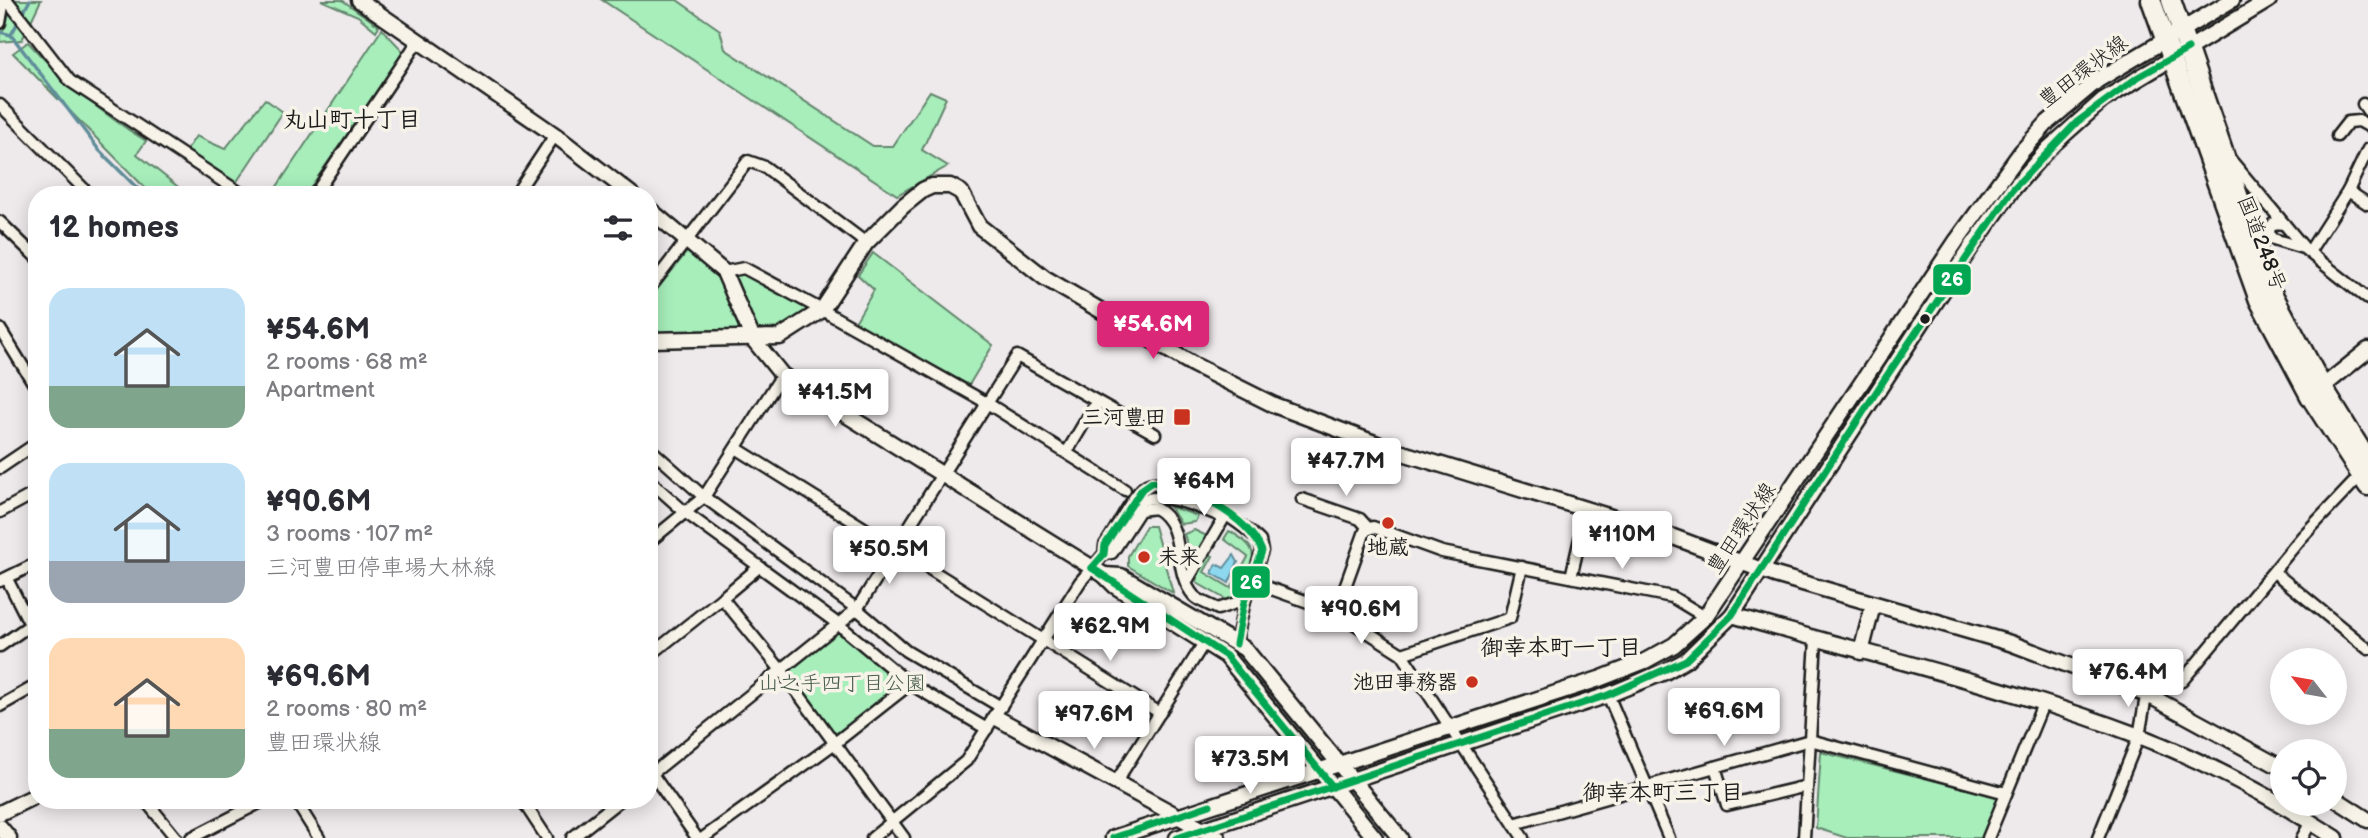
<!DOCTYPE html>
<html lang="en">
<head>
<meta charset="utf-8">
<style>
  body { margin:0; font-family:"Balsamiq Sans","Klee One",sans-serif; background:#f7f7f7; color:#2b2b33; height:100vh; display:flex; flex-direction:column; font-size:26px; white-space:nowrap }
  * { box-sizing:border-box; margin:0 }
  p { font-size:23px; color:#7c7c81 }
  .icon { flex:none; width:38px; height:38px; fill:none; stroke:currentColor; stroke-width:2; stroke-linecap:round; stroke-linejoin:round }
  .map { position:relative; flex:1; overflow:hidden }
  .side { position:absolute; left:28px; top:186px; width:630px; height:623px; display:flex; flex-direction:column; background:#fff; border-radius:28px; box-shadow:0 4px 18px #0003 }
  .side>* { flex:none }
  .needle { width:46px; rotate:301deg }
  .controls { position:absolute; left:2270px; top:648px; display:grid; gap:14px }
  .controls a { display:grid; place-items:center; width:77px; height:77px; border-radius:50%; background:#fff; box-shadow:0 4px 18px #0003; font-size:35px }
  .price { position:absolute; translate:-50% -60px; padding:0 16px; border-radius:7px; background:#fff; color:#222; font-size:23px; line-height:46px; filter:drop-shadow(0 2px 4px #0008) }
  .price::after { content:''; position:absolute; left:50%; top:42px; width:21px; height:16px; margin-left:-10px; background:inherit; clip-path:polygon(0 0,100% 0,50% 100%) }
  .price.active { background:#db2777; color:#fff }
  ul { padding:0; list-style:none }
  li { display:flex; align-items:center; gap:21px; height:175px; padding:0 21px }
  li span { display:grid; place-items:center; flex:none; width:196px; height:140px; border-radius:21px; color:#555 }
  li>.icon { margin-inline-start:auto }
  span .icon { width:84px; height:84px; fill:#fffc; stroke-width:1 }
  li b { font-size:30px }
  h2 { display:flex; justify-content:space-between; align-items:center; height:84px; padding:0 21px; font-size:30px }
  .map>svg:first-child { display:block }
  .green { fill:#a7eebb; stroke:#62856c; stroke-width:2 }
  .water { fill:#8dd8ee; stroke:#608d9a; stroke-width:2 }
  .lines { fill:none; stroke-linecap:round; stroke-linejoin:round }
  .stream { stroke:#608d9a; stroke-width:3.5 }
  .street-casing { stroke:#1c1c1c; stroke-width:15 }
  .secondary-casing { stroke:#1c1c1c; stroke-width:19 }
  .highway-casing { stroke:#1c1c1c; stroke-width:23 }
  .street { stroke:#f7f3e8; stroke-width:10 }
  .secondary { stroke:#f7f3e8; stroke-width:14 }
  .highway { stroke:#f7f3e8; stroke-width:18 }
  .bus-1-casing { stroke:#f7f3e8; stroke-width:12 }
  .bus-1 { stroke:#00a651; stroke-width:7 }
  .bus-dot { fill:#1c1c1c; stroke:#f7f3e8; stroke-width:2.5 }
  .poi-dot { fill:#c8321e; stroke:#f7f3e8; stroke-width:2.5 }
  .labels { text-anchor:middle; stroke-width:7; stroke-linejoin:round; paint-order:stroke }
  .street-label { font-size:21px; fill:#1c1c1c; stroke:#f7f3e8 }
  .poi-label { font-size:21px; font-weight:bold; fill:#1c1c1c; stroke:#f7f3e8; text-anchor:end }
  .park-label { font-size:21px; fill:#465b4c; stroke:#f7f3e8 }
  .neighbourhood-label { font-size:23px; font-weight:bold; fill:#1c1c1c; stroke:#f7f3e8 }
  .line-badge { stroke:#f7f3e8; stroke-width:2.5 }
  .badge-label { font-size:19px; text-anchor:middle; font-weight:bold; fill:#fff }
</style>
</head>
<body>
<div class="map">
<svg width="2368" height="838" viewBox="0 0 2368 838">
  <rect width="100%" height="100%" fill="#eee9eb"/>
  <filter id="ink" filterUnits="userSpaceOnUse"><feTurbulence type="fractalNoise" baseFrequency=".0143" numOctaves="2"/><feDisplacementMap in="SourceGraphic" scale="14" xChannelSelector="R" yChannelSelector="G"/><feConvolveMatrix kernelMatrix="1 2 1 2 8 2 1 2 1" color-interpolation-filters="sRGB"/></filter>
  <g filter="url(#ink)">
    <g class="green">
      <path d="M0,0H41L22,40L0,42Z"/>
      <path d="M321,0H342L379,26L376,31L358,16Z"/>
      <path d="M602,0H677L720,30L725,49L873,146H893L930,91L946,98L922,150L948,166L897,195Z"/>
      <path d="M382,29L404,52L306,194H272Z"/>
      <path d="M28,42C63,81 101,113 146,141L137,154L187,194H151L13,53Z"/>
      <path d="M265,99L283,112L236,183L186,151L196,136L225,149Z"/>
      <path d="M690,248L721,275L743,273L813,311L779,331L649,336V299Z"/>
      <path d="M873,253L993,345L969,385L854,324L874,290L858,275Z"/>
      <path d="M1169,506L1198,516L1195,522L1181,524Z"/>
      <path d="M1146,526H1154L1173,593L1128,566V556Z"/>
      <path d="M1194,530L1209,537L1193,563L1184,534Z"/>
      <path d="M1229,531C1255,545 1258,553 1246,580C1241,590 1239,596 1229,601L1197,583L1198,571L1208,553L1213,556L1204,572L1231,588L1248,557L1224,539Z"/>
      <path d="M838,627L904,684L835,739L785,670Z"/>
      <path d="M1821,752L1999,797L1982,838H1847L1816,828Z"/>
    </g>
    <path class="water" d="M1234,555L1238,562L1229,583L1212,573L1216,564L1224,568Z"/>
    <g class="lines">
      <g class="stream">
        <path d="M0,32L11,35L99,150L143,194"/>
        <path d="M11,35L30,0"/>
      </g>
      <g class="street-casing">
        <g id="street">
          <path d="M7,0L70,81L242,194"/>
          <path d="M0,23L4,0"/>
          <path d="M2363,104L2368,111"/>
          <path d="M0,105L89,194"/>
          <path d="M2337,136L2348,122L2359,121L2368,126"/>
          <path d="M2368,149L2348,191L2368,204"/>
          <path d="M2230,159L2306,250L2368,299"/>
          <path d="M315,194L418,41"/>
          <path d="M516,194L555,135"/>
          <path d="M0,222L37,258"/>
          <path d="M2284,224L2274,223L2269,229L2270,238L2303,248"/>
          <path d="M2309,252L2348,191"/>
          <path d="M724,272L744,268L822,310L987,403L1125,490"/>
          <path d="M649,289L748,161L765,167L866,243"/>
          <path d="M0,329L37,389"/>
          <path d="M649,448L704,497L857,609L906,651L1001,707"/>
          <path d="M736,448L1160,713"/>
          <path d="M1067,452L1096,403"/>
          <path d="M0,468L37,443"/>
          <path d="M649,480L686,513L838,624L910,684L987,729"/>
          <path d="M1302,499L1360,519L1369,529"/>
          <path d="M1135,503C1161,490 1194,505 1220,516"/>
          <path d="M0,512L37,492"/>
          <path d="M649,542L704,497L782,375"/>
          <path d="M1104,554L1112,553L1140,510L1155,508C1188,526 1171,570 1194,596C1200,602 1211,605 1218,609L1245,600"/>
          <path d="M759,567L722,598L781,670L904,838"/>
          <path d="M2274,572L2368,649"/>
          <path d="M1571,577L1587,509"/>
          <path d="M7,579L37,638"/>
          <path d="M0,581L37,563"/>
          <path d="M1187,581L1224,518"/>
          <path d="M1252,582L1336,612L1402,654L1523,838"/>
          <path d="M1336,612L1365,531L1373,527L1442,552L1672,597L1705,617"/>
          <path d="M0,646L30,625"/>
          <path d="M1402,654L1510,618L1522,567"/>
          <path d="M649,656L722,598"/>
          <path d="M1608,695L1669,838"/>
          <path d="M0,706L37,685"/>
          <path d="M1715,767L1727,805L1807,786"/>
          <path d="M650,771L697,838"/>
          <path d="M649,776L857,609L1017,356L1155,434"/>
          <path d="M1116,782L1204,643"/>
          <path d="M145,800L176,838"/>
          <path d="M295,800L319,838"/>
          <path d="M522,800L547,838"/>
          <path d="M1514,824L1810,740L2006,793"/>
          <path d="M191,838L265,800"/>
          <path d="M572,838L620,800"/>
          <path d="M703,838L835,743L910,684"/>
          <path d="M872,838L966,761L1080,582L1104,554L1105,545C1116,530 1131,497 1145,486C1166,469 1243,524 1260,541L1262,551L1245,600L1236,644"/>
          <path d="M1804,838L1816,640"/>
          <path d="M1988,838L2043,704"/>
          <path d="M2098,838L2139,736L2145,702L2170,683L2182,681L2302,537L2361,475"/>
          <path d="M2302,838L2311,822"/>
        </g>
      </g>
      <g class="secondary-casing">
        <g id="secondary">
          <path d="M359,0L555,135L631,194"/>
          <path d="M649,209L724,272L753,339L782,375L1104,575L1115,586L1226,656L1375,838"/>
          <path d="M649,340L780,337L822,310L866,243L903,206L923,190L932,186H950L961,192L979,226L1045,278L1194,365L1274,405L1393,450L1660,532L1775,575L2010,643L2150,696L2282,768"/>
          <path d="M2315,393L2368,350"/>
          <path d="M1104,575L1121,576L1245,649L1400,838"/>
          <path d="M1732,615C1867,654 2007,686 2139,736C2207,762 2274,798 2336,838"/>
          <path d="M1861,652L1873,605"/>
          <path d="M995,717L1218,838"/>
          <path d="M2334,798L2368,820"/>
          <path d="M0,813L37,795"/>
          <path d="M0,827L9,838"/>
          <path d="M1113,838L1599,679L1645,661L1674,645L1705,617L1957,240L2021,152L2048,122L2098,80L2232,0"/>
          <path d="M1177,838L1608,695L1665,672L1686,660L1732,615L1970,249L2013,189L2048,149L2103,100L2269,0"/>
        </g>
      </g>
      <g class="highway-casing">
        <g id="highway">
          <path d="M2151,0L2259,300L2310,396L2368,486"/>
          <path d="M2171,0L2271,291L2323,388L2368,461"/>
        </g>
      </g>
      <use href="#street" class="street"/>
      <use href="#secondary" class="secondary"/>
      <use href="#highway" class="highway"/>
      <g class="bus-1-casing">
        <g id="bus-1">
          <path d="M1092,568L1104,554L1105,545L1142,489L1152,482C1189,487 1247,515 1262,551L1244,602L1236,644"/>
          <path d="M1092,568L1226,656L1333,787"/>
          <path d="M1113,838L1210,805"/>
          <path d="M1177,838L1608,695L1686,660L1732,615L1884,380L2013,189L2077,122L2138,77L2188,49"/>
        </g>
      </g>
      <use href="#bus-1" class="bus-1"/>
    </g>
  </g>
  <circle class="bus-dot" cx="1925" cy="319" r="6"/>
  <g class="poi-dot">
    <rect x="1173" y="408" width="18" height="18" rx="3.5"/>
    <circle cx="1388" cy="523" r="7"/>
    <circle cx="1144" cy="557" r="7"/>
    <circle cx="1472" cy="682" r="7"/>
  </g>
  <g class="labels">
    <g class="street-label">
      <text transform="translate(2083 71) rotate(-37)" y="7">豊田環状線</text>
      <text transform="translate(2262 243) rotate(69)" y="7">国道248号</text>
      <text transform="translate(1741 528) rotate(-56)" y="7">豊田環状線</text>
    </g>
    <g class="poi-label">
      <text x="1166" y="424">三河豊田</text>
      <text x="1388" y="554" text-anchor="middle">地蔵</text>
      <text x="1158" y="564" text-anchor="start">未来</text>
      <text x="1458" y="689">池田事務器</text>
    </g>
    <g class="park-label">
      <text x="842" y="690">山之手四丁目公園</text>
    </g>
    <g class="neighbourhood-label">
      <text x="352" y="127">丸山町十丁目</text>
      <text x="1561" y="655">御幸本町一丁目</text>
      <text x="1663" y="800">御幸本町三丁目</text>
    </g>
  </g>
  <g class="line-badge">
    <rect x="1932" y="263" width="40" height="33" rx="7" fill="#00a651"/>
    <rect x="1231" y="565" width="40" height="34" rx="7" fill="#00a651"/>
  </g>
  <g class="badge-label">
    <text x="1952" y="286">26</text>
    <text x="1251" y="589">26</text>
  </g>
</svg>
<div class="controls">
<a><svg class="needle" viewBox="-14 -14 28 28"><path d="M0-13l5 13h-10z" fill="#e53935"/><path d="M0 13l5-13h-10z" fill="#7c7c81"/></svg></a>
<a><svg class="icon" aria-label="locate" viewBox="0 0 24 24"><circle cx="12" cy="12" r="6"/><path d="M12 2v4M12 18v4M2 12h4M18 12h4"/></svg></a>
</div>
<b class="price active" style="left:1153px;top:361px">¥54.6M</b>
<b class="price" style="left:835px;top:429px">¥41.5M</b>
<b class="price" style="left:1346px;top:498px">¥47.7M</b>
<b class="price" style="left:1204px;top:518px">¥64M</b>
<b class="price" style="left:1622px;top:571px">¥110M</b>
<b class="price" style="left:889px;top:586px">¥50.5M</b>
<b class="price" style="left:1361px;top:646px">¥90.6M</b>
<b class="price" style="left:1110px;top:663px">¥62.9M</b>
<b class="price" style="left:2128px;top:709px">¥76.4M</b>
<b class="price" style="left:1724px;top:748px">¥69.6M</b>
<b class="price" style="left:1094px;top:751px">¥97.6M</b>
<b class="price" style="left:1250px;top:796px">¥73.5M</b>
<section class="side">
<h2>12 homes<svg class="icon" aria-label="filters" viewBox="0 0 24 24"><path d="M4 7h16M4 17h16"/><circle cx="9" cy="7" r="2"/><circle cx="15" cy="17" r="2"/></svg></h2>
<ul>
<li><span style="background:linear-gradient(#bfe0f5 70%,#7fa58c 0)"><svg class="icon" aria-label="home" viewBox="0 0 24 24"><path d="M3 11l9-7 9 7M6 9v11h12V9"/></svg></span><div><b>¥54.6M</b><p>2 rooms · 68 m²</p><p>Apartment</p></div></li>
<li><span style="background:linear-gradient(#bfe0f5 70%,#9aa5b1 0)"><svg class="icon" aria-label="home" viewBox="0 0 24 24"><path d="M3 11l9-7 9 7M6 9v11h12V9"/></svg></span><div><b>¥90.6M</b><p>3 rooms · 107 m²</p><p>三河豊田停車場大林線</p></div></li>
<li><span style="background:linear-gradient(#ffd9b3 65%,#7fa58c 0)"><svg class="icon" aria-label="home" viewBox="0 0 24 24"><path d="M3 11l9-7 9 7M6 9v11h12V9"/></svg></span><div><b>¥69.6M</b><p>2 rooms · 80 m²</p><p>豊田環状線</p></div></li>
</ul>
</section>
</div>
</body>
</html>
